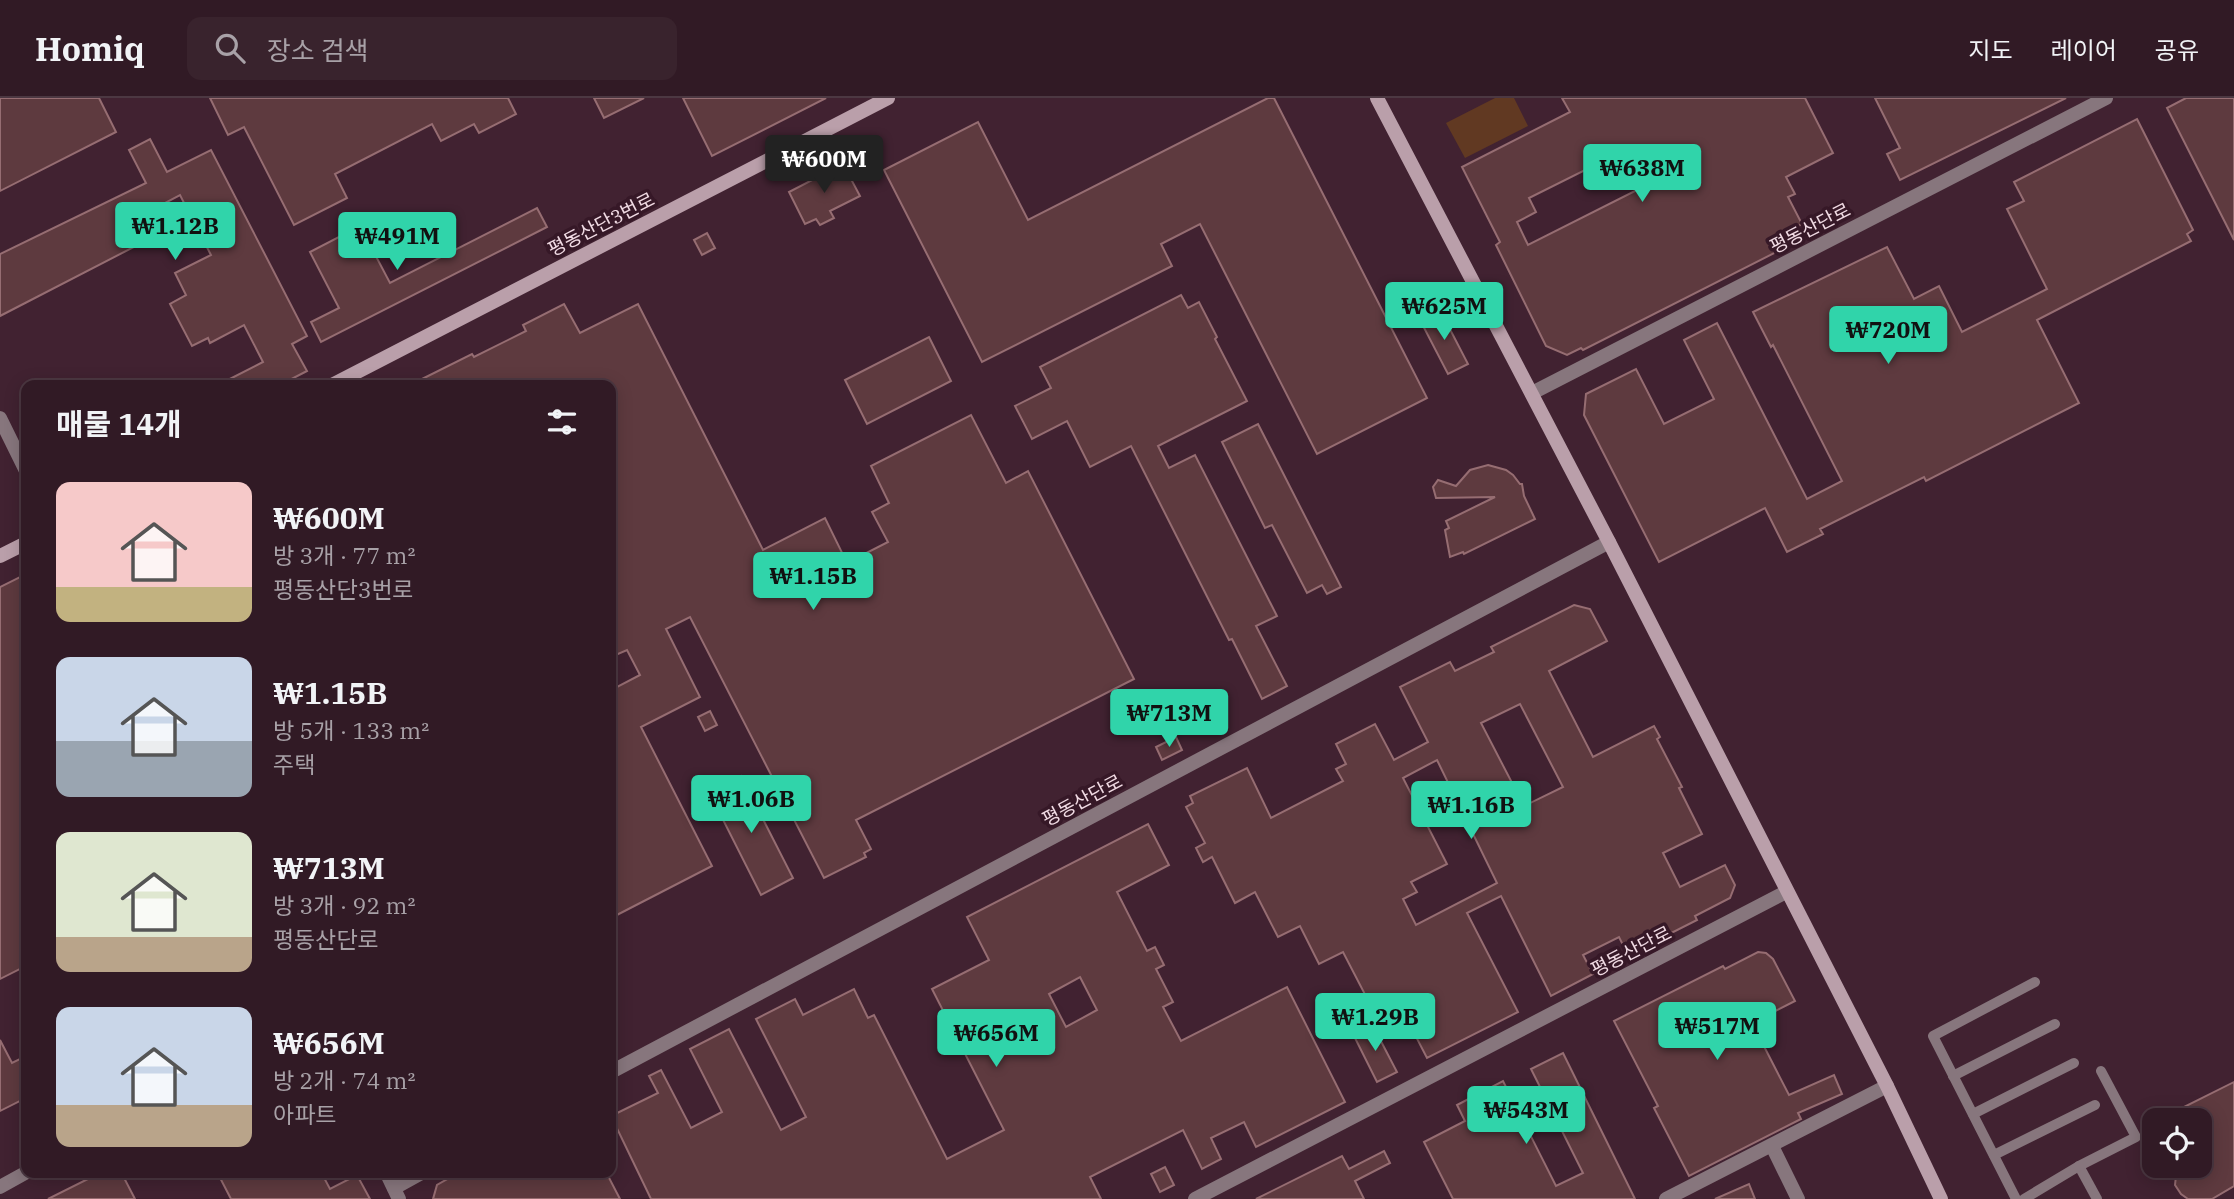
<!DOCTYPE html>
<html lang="ko">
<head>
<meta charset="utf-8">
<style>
  body { margin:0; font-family:"IBM Plex Serif","Noto Sans KR",serif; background:#39232d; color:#f1f3f6; height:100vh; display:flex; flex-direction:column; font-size:26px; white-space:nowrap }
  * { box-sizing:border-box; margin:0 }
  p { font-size:23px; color:#a8a1a7 }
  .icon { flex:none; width:38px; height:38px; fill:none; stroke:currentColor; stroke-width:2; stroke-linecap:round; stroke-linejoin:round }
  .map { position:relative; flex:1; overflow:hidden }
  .drawer { position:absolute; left:21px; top:282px; width:595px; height:798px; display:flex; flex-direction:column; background:#311a25; border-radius:14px; box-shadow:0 4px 18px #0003,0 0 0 2px #4c3842 }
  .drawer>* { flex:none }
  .controls { position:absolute; left:2142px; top:1010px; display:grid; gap:14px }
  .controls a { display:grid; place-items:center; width:70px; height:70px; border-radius:14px; background:#311a25; box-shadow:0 4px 18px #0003,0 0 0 2px #4c3842; font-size:35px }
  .price { position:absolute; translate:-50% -60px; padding:0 16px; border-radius:7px; background:#30d4aa; color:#111; font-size:23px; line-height:46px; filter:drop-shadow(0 2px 4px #0008) }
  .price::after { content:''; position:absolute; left:50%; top:42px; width:21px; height:16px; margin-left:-10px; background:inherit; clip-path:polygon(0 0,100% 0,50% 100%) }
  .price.current { background:#222; color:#fff }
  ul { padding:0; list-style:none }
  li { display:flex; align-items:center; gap:21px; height:175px; padding:0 35px }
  li span { display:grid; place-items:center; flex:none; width:196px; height:140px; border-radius:14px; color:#555 }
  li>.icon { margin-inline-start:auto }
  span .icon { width:84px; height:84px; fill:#fffc; stroke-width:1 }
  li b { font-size:30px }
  h2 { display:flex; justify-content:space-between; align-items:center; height:84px; padding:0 35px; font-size:30px }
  header { display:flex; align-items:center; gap:42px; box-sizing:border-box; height:98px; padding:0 35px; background:#311a25; border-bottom:2px solid #4c3842 }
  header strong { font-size:33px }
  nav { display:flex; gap:38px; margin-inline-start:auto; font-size:24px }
  .search { width:490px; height:63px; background:#39232d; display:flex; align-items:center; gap:18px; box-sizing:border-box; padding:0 24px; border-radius:14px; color:#a8a1a7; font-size:26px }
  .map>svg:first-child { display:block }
  .green { fill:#613922 }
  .building { fill:#5e3a3f; stroke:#966d72; stroke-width:2; fill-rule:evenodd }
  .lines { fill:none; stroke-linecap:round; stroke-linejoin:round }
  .lane { stroke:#87767d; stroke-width:10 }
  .street { stroke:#87767d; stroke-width:14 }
  .secondary { stroke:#ba9faa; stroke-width:14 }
  .labels { text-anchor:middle; stroke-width:7; stroke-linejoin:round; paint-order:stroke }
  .street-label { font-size:19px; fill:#f1dbe4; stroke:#361827 }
</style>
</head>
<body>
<header>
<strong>Homiq</strong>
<div class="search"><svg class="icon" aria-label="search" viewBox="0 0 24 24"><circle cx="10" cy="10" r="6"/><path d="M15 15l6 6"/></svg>장소 검색</div>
<nav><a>지도</a><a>레이어</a><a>공유</a></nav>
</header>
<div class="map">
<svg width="2234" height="1101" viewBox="0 0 2234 1101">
  <rect width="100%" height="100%" fill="#412231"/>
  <path class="green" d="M1495,0H1514L1528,28L1465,60L1446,25Z"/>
  <g class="building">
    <path d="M0,0H99L116,34L0,93Z"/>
    <path d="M210,0H508L516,16L479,35L474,26L441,43L432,26L335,76L347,100L294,127L244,29L228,37Z"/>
    <path d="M594,0H644L604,20Z"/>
    <path d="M683,0H826L712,58Z"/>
    <path d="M1268,0H1274L1427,300L1317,356L1200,126L1161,146L1172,168L982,264L884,72L978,24L1028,122Z"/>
    <path d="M1562,0H1805L1833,55L1786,79L1795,96L1788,99L1802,126L1788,133L1794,145L1583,252L1581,250L1567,257L1546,248L1496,147L1500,144L1462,69L1570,14ZM1623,53L1641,90L1528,147L1517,124L1536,114L1529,100Z"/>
    <path d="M1875,0H2066L1900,82L1887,56L1900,50Z"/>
    <path d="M2186,0H2234V142L2167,10Z"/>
    <path d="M2137,21L2193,132L2187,136L2191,143L2037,222L2079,305L1926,383L1924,379L1820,431L1823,436L1787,454L1765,410L1659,464L1584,317L1586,296L1636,271L1664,326L1714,301L1684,242L1717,225L1807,401L1842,383L1773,247L1771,249L1753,214L1887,149L1914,201L1939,188L1962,234L2047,191L2007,111L2024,103L2014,84Z"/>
    <path d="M150,41L167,74L211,52L307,238L292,246L307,273L280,287H218L263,264L244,227L210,245L208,240L192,248L170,206L186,197L175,175L211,157L180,97L146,115L157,137L0,218V156L146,85L129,52Z"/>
    <path d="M843,66L860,98L830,113L834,120L820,127L816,121L805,126L789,94Z"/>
    <path d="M537,110L547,129L321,244L311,224L339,210L310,154L360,128L390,185Z"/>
    <path d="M707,135L715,150L702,157L694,142Z"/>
    <path d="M1181,197L1188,210L1199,204L1217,239L1215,241L1247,303L1158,348L1169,370L1195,357L1277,518L1256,528L1287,588L1262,601L1232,541L1229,542L1131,348L1090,369L1067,323L1032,341L1015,308L1051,290L1040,269Z"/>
    <path d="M564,206L580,235L638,206L763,452L825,420L847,465L888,444L872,414L889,405L871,368L971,317L1006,385L1028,373L1134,581L856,722L871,751L864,755L866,759L824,780L690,519L666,531L700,599L641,629L712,768L611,820V592L640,577L627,552L611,559V287H410L472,256L474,259L526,233L523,227Z"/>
    <path d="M1440,212L1468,266L1448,276L1420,222Z"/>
    <path d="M929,239L951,283L867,326L845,282Z"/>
    <path d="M1258,326L1341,489L1327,496L1322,487L1307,495L1272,427L1265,430L1222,344Z"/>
    <path d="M1488,367L1506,372L1513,377L1520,386H1522L1524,398L1535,421L1464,456L1463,454L1450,459L1445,432L1449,430L1446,423L1495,399L1436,400L1433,389L1438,382L1456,388L1470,372Z"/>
    <path d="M26,476V868L0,881V489Z"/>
    <path d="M1574,507L1590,511L1607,543L1549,573L1593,659L1654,628L1660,639L1657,641L1682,689L1679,690L1702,736L1663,755L1680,789L1725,767L1735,787L1730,800L1695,818L1697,822L1628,857L1619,839L1583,857L1593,876L1551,898L1501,798L1467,815L1518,914L1427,960L1395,898L1372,910L1343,854L1319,866L1300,828L1278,839L1255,794L1235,805L1212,759L1203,764L1196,750L1205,745L1186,709L1193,705L1190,698L1247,670L1271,720L1343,683L1336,671L1346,666L1336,646L1375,626L1394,662L1428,644L1400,589L1450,564L1455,573L1494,554L1491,549ZM1520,606L1563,689L1524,708L1481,625ZM1437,662L1497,785L1416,827L1403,801L1417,794L1411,784L1447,766L1403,680Z"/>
    <path d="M710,613L717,627L705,633L698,619Z"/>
    <path d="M1176,639L1182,652L1162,662L1156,649Z"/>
    <path d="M741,678L793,780L761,797L709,694Z"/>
    <path d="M1148,726L1169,767L1117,794L1147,853L1155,849L1164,867L1156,871L1173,904L1163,909L1181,943L1287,889L1345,1004L1256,1049L1244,1024L1211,1040L1221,1061L1202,1071L1183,1032L1090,1079L1101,1101H651L611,1018L658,995L649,978L661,972L691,1030L722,1014L690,951L729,931L781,1032L806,1019L756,921L795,901L803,917L854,891L868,920L874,917L947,1061L1004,1032L932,891L989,862L967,819ZM1080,879L1097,912L1066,929L1049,896Z"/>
    <path d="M1758,854L1766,855L1773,861L1795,903L1752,925L1789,997L1834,977L1842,996L1798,1015L1801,1021L1689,1078L1654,1010L1658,1008L1614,923L1723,868L1725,871Z"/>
    <path d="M1372,926L1397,974L1377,984L1353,936Z"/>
    <path d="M0,942L12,965L26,958V1000L0,1013Z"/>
    <path d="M1563,955L1635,1101H1453L1424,1044L1465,1023L1457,1007L1503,983L1556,1088L1583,1075L1531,971Z"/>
    <path d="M2234,984V1088L2212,1101H2188L2181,1096L2175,1087L2176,1078L2182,1068H2200V1022H2158Z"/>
    <path d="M1384,1053L1390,1065L1355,1083L1364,1101H1256L1342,1058L1349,1071Z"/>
    <path d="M1165,1069L1174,1087L1160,1094L1151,1076Z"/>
    <path d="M90,1074H121L135,1101H48L92,1079Z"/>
    <path d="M217,1074H321L330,1091L357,1077L370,1101H231Z"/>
    <path d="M460,1074H606L620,1101H433L437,1087Z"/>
    <path d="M1749,1086L1755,1101H1715Z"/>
  </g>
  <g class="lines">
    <g class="lane">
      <path d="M1953,978L2055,926"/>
      <path d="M1973,1016L2074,965"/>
      <path d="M1994,1057L2095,1007"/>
      <path d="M2079,1068L2097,1101"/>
      <path d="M2016,1101L1933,938L2035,884"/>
      <path d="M2024,1101L2079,1068L2136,1039L2101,973"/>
    </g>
    <g class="street">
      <path d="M1532,295L2106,0"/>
      <path d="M0,320L26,373"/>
      <path d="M611,974L1609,444"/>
      <path d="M1772,1048L1798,1101"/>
      <path d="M386,1074L399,1101"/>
      <path d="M0,1089L27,1074"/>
      <path d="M394,1090L423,1074"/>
      <path d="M1195,1101L1786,794"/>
      <path d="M1666,1101L1887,988"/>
    </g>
    <g class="secondary">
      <path d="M1377,0L1609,444L1887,988L1941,1101"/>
      <path d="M332,287L888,0"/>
      <path d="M0,458L26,445"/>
    </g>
  </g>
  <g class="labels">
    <g class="street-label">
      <text transform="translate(601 126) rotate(-27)" y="7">평동산단3번로</text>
      <text transform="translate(1810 130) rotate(-27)" y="7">평동산단로</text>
      <text transform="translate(1082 702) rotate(-28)" y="7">평동산단로</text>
      <text transform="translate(1631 853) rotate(-27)" y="7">평동산단로</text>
    </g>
  </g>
</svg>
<div class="controls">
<a><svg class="icon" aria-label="locate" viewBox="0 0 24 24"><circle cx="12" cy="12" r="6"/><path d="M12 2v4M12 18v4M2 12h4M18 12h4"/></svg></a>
</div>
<b class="price current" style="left:824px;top:97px">₩600M</b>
<b class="price" style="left:1642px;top:106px">₩638M</b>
<b class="price" style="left:175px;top:164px">₩1.12B</b>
<b class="price" style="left:397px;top:174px">₩491M</b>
<b class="price" style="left:1444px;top:244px">₩625M</b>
<b class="price" style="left:1888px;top:268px">₩720M</b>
<b class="price" style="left:813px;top:514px">₩1.15B</b>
<b class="price" style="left:1169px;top:651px">₩713M</b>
<b class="price" style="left:751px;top:737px">₩1.06B</b>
<b class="price" style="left:1471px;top:743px">₩1.16B</b>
<b class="price" style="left:1375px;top:955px">₩1.29B</b>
<b class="price" style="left:1717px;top:964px">₩517M</b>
<b class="price" style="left:996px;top:971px">₩656M</b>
<b class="price" style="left:1526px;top:1048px">₩543M</b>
<section class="drawer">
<h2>매물 14개<svg class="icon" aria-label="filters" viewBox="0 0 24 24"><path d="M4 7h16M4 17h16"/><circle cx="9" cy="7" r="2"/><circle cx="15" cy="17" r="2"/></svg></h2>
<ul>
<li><span style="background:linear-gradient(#f6c9c9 75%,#c2b280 0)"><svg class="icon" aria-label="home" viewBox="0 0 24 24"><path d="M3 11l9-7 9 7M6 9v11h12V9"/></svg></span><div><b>₩600M</b><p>방 3개 · 77 m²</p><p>평동산단3번로</p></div></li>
<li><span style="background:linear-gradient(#c9d6e8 60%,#9aa5b1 0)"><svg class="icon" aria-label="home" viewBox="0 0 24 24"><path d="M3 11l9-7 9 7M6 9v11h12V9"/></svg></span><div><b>₩1.15B</b><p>방 5개 · 133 m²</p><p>주택</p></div></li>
<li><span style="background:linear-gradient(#dfe7d0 75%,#b9a48a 0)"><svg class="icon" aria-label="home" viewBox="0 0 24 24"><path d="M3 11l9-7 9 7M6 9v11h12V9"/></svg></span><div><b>₩713M</b><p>방 3개 · 92 m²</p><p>평동산단로</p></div></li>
<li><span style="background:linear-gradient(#c9d6e8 70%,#b9a48a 0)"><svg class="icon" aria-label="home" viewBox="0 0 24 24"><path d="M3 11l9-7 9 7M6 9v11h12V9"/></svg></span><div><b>₩656M</b><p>방 2개 · 74 m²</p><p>아파트</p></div></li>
</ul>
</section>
</div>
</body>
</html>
